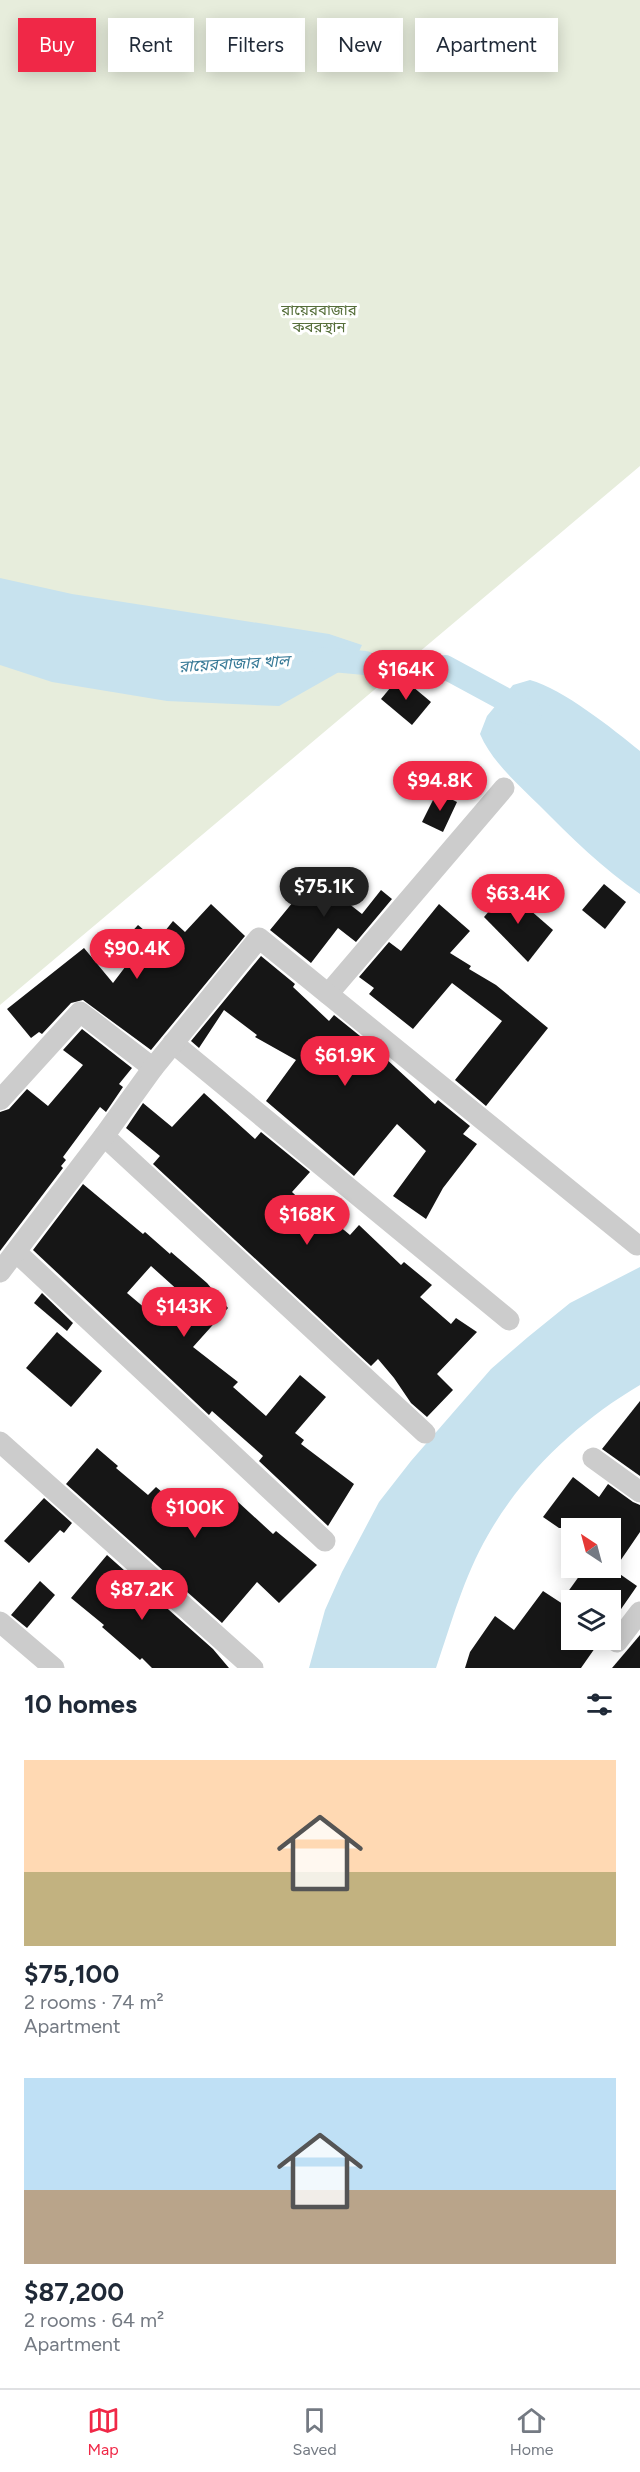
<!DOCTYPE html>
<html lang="en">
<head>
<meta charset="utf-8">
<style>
  body { margin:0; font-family:Figtree,"Noto Sans Bengali",sans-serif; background:#f2f2f3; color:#1f2937; height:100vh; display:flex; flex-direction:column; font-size:22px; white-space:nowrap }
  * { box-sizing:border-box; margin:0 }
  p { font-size:20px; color:#747a83 }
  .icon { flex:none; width:33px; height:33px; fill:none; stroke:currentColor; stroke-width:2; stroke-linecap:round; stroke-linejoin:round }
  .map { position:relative; height:1668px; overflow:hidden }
  .details { display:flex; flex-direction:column; background:#fff; flex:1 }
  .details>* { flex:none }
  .top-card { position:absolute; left:18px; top:18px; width:604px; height:54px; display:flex; gap:12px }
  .needle { width:39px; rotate:324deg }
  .fabs { position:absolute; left:561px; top:1518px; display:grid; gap:12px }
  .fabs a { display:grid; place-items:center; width:60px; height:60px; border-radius:0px; background:#fff; box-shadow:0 3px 15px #0003; font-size:30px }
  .price { position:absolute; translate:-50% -51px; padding:0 14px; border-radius:21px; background:#f02847; color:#fff; font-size:20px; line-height:39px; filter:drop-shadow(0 2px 3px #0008) }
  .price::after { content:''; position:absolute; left:50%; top:36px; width:18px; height:14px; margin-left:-9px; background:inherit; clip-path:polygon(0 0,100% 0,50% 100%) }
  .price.selected { background:#222; color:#fff }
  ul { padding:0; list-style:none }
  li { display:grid; align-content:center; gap:12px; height:318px; padding:0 24px }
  li span { display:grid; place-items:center; height:186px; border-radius:0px; color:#555 }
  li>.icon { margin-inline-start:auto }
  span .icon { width:108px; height:108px; fill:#fffc; stroke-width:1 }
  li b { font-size:26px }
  h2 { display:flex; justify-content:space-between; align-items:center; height:72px; padding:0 24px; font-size:26px }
  .chip { padding:0 21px; border-radius:0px; background:#fff; box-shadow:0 3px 15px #0003; font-size:21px; line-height:54px }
  .chip.selected { background:#f02847; color:#fff }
  .tab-bar { display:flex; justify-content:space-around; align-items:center; height:84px; border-top:2px solid #e0e1e3; background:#fff; font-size:16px; color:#747a83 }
  .tab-bar a { display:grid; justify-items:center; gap:3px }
  .tab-bar .selected { color:#f02847 }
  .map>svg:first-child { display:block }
  .green { fill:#e7eddc }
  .water { fill:#c7e2ee }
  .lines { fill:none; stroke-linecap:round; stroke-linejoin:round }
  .canal { stroke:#c7e2ee; stroke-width:24 }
  .building { fill:#161616; fill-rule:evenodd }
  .street { stroke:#ccc; stroke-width:21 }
  .labels { text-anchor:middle; stroke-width:6; stroke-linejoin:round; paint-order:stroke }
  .park-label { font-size:15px; fill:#566e3a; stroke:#fff }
  .water-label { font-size:16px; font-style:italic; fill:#387a97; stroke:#fff }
</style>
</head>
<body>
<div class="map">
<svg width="640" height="1668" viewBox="0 0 640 1668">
  <rect width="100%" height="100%" fill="#fff"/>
  <path class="green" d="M0,0H640V466L0,1005Z"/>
  <g class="water">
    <path d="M0,578L72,594L329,634L362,645L353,664L279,706L167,701L52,682L0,665Z"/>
    <path d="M530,680C563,689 613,729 640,751V894C603,869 571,837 539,805C518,784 492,762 480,734L487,716L513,685Z"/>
    <path d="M640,1267V1385C579,1421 523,1473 488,1535C464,1576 451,1624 436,1668H309L325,1610L342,1572L379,1502L411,1461L491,1369L528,1337L570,1303Z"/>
  </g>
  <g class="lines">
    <g class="canal">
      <path d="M322,659L365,663"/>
      <path d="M445,667L530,713"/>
    </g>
  </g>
  <g class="building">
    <path d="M400,676L431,702L412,725L381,699Z"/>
    <path d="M437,792L457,802L443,832L422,822Z"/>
    <path d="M316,874L336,890L334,892L362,914L381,890L392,899L356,942L338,928L311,963L270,930Z"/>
    <path d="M604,884L626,902L605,929L582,910Z"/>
    <path d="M507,890L553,930L528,962L484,917Z"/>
    <path d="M211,904L245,936L151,1050L83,1000L71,1003L42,1034L39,1032L31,1038L7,1009L84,948L113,983L138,950L126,938L138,925L157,941L173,921L185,932Z"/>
    <path d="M439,904L470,931L450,953L471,966L469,969L496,985L548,1028L486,1106L455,1080L502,1021L452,983L413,1029L369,994L374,988L359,977L389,942L401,951Z"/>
    <path d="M261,956L295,984L293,987L329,1021L334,1015L370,1044L435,1104L438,1100L470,1126L463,1134L477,1144L443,1188L426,1219L393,1196L426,1151L397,1124L354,1176L266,1101L296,1060L255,1037L257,1035L224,1010L199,1048L191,1041Z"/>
    <path d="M82,1029L132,1068L119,1084L123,1087L106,1112L100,1107L63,1157L66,1160L61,1166L63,1168L0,1251V1112L9,1109L27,1089L48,1106L83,1065L63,1050Z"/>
    <path d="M204,1093L255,1139L261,1132L310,1172L292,1192L327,1225L332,1220L350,1235L359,1225L401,1265L404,1262L432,1285L420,1297L451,1324L456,1318L477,1332L437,1374L453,1390L427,1417L411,1403L394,1378L378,1359L371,1366L153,1164L160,1156L126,1128L143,1103L172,1127Z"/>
    <path d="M83,1184L143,1234L145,1232L170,1254L171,1252L207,1283L228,1308L193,1347L238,1382L233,1387L266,1416L300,1375L326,1397L295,1433L304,1440L301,1444L354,1484L328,1526L259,1461L263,1456L212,1411L209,1415L33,1250ZM151,1266L191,1302L165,1325L127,1293Z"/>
    <path d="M42,1293L73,1323L67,1331L34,1303Z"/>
    <path d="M57,1332L102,1371L71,1407L26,1368Z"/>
    <path d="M640,1401V1476L602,1449Z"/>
    <path d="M97,1448L118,1466L116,1468L148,1495L156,1487L199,1523L225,1490L273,1534L276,1531L317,1565L279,1603L257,1582L222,1623L66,1484Z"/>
    <path d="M573,1477L599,1497L608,1484L633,1502L640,1505V1532L614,1570L637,1586L610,1625V1600H562L585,1568H610V1528H559L543,1517Z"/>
    <path d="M44,1498L72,1523L64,1533L60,1530L29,1563L4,1541Z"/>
    <path d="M107,1555L213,1649L229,1668H152L142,1658L140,1660L102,1627L104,1625L71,1598Z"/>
    <path d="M40,1581L55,1595L27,1628L11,1615Z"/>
    <path d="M543,1591L572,1610V1640H580L595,1648L581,1668H465L470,1652L495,1616L514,1630Z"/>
    <path d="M640,1635V1668H612Z"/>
  </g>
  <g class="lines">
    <g class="street">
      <path d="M328,994L504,788"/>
      <path d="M173,1043L509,1320"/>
      <path d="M0,1100L80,1012L153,1068"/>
      <path d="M104,1136L425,1433"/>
      <path d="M16,1252L325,1541"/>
      <path d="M0,1272L104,1136L153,1068L259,938L637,1245"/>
      <path d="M0,1442L253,1668"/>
      <path d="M593,1458L640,1492"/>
      <path d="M0,1622L54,1668"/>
      <path d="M617,1642L640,1612"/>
    </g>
  </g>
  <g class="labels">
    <g class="park-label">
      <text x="319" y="315">রায়েরবাজার<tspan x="319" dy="17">কবরস্থান</tspan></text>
    </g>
    <g class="water-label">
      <text transform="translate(234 663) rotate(-3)" y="6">রায়েরবাজার খাল</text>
    </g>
  </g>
</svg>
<div class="fabs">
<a><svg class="needle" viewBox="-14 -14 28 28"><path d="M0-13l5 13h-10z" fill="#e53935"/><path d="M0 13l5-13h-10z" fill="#747a83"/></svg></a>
<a><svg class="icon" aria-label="layers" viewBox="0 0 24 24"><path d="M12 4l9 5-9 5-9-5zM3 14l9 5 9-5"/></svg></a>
</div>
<b class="price" style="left:406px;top:701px">$164K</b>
<b class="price" style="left:440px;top:812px">$94.8K</b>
<b class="price selected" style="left:324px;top:918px">$75.1K</b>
<b class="price" style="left:518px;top:925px">$63.4K</b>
<b class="price" style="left:137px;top:980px">$90.4K</b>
<b class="price" style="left:345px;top:1087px">$61.9K</b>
<b class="price" style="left:307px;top:1246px">$168K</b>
<b class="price" style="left:184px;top:1338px">$143K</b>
<b class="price" style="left:195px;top:1539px">$100K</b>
<b class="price" style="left:142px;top:1621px">$87.2K</b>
<div class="top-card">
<a class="chip selected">Buy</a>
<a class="chip">Rent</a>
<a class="chip">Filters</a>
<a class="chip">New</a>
<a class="chip">Apartment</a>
</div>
</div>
<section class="details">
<h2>10 homes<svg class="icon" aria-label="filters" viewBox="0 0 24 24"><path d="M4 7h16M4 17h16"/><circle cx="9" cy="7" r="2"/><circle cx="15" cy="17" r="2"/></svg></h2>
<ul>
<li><span style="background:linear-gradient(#ffd9b3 60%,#c2b280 0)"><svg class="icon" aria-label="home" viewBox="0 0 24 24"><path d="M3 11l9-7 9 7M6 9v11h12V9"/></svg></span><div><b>$75,100</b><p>2 rooms · 74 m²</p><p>Apartment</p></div></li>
<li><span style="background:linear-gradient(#bfe0f5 60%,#b9a48a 0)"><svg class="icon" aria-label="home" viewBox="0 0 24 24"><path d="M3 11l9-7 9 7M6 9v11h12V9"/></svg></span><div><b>$87,200</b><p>2 rooms · 64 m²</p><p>Apartment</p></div></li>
</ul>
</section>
<nav class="tab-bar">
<a class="selected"><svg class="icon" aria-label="map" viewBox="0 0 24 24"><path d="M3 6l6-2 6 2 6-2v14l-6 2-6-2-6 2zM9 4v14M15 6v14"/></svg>Map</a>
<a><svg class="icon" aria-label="saved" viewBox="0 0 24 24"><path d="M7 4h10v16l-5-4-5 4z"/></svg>Saved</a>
<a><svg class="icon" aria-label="home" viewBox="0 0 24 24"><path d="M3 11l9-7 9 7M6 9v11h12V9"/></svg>Home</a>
</nav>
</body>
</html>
